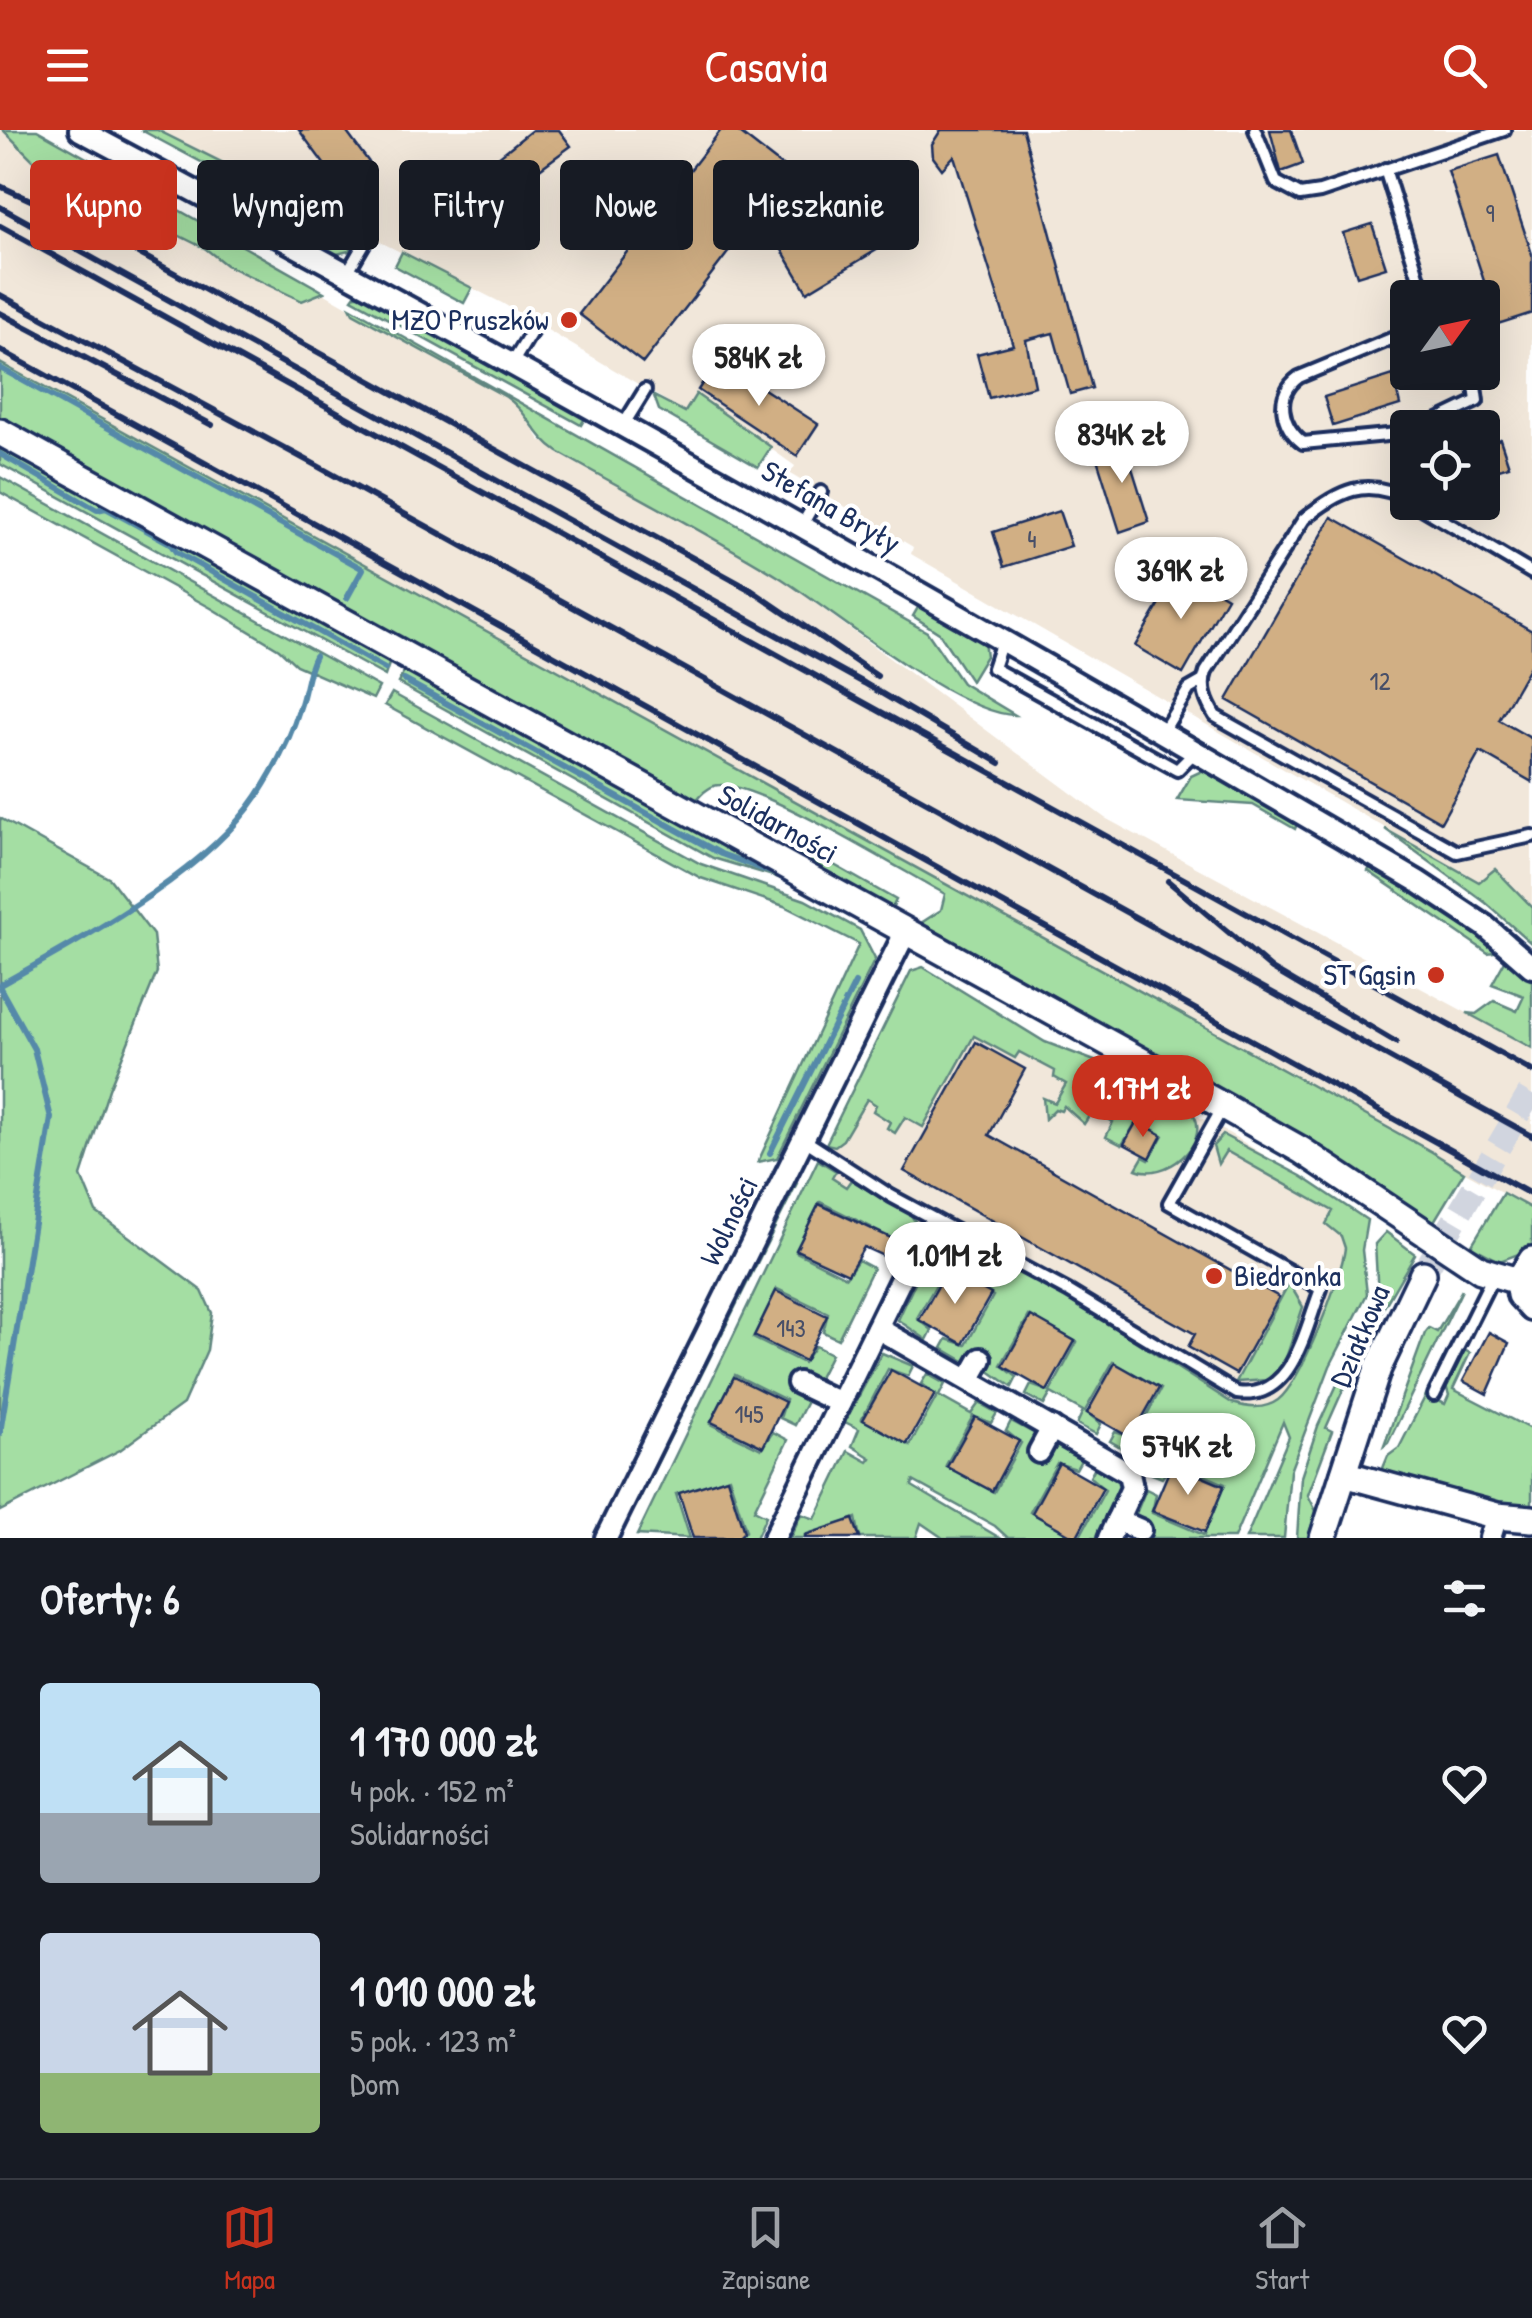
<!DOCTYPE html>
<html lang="pl">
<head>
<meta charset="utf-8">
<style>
  body { margin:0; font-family:"Patrick Hand",sans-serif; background:#20242c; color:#f1f3f6; height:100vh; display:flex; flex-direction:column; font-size:38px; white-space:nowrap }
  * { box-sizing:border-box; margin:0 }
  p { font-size:32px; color:#9ea1a6 }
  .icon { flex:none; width:55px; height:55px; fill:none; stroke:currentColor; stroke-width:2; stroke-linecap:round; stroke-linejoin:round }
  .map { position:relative; height:1408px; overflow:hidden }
  .sheet { display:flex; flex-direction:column; background:#171b24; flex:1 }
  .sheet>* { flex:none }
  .guide { position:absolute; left:30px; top:30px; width:1000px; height:90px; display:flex; gap:20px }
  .needle { width:65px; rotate:57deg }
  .buttons { position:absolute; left:1390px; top:150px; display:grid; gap:20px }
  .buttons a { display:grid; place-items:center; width:110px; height:110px; border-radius:10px; background:#171b24; box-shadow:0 10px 40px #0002; font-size:50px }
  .price { position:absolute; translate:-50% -85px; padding:0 22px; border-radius:35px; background:#fff; color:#222; font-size:32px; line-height:65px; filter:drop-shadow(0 2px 5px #0008) }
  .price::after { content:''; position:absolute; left:50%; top:60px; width:30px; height:22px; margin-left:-15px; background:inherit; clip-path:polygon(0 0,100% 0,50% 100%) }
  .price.selected { background:#c8321e; color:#fff }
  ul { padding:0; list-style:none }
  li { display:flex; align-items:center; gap:30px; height:250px; padding:0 40px }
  li span { display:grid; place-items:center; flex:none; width:280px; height:200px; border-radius:10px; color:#555 }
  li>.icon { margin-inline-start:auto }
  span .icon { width:120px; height:120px; fill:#fffc; stroke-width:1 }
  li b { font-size:42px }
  h2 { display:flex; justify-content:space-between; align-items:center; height:120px; padding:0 40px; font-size:42px }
  .tag { padding:0 35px; border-radius:10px; background:#171b24; box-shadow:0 10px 40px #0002; font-size:35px; line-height:90px }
  .tag.selected { background:#c8321e; color:#fff }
  header { display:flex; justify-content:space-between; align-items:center; height:130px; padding:0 40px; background:#c8321e; color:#fff; font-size:45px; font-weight:600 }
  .tab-bar { display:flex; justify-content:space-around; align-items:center; height:140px; border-top:2px solid #363941; background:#171b24; font-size:28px; color:#9ea1a6 }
  .tab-bar a { display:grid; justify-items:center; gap:5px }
  .tab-bar .selected { color:#c8321e }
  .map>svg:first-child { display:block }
  .built { fill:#f1e7da; fill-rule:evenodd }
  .green { fill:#a4dea3; stroke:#608680; stroke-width:2.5 }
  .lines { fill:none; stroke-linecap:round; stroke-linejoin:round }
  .stream { stroke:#5589a9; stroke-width:6 }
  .building { fill:#d1af84; stroke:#1b2f5e; stroke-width:2.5 }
  .tertiary-tunnel { stroke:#d1d5df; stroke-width:25; stroke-dasharray:25 12; stroke-linecap:butt }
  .service-casing { stroke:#1b2f5e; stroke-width:18 }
  .minor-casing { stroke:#1b2f5e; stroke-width:28 }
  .tertiary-casing { stroke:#1b2f5e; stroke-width:32 }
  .service { stroke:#fff; stroke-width:10 }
  .minor { stroke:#fff; stroke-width:20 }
  .tertiary { stroke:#fff; stroke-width:25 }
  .rail { stroke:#1b2f5e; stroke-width:6 }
  .poi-dot { fill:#c8321e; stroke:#fff; stroke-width:4 }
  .labels { text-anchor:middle; stroke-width:8; stroke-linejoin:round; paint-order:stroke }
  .number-label { font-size:25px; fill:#484f68 }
  .poi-label { font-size:30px; fill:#1b2f5e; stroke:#fff; text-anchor:end }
  .street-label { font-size:30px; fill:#1b2f5e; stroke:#fff }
</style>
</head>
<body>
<header><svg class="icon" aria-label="menu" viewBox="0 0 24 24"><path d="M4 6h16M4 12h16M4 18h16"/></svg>Casavia<svg class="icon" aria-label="search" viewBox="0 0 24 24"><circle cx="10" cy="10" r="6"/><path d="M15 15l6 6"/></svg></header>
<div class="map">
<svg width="1532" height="1408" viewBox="0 0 1532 1408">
  <rect width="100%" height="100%" fill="#fff"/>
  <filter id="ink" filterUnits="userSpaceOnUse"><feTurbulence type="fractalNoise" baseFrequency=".01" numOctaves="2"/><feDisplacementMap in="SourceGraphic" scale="20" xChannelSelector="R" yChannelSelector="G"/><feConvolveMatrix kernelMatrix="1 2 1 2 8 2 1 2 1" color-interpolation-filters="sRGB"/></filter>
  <g filter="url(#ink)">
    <g class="built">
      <path d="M0,0H37L506,267L519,276L540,310L784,450L1105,688L1532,918V1079L0,233Z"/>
      <path d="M157,0H1532V777L1495,740L1479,752L911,424L913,417L790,344L795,336L696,265L685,282L502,173ZM1408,168H1482V242H1408ZM1408,298H1482V372H1408Z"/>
      <path d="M923,837L1045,912L1105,935L1232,1005L1367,1090L1276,1306L812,1049L911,841Z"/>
    </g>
    <g class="green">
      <path d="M3,0H37L324,162L302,171L226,135L206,119L39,36Z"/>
      <path d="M141,0H157L360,101L353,113Z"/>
      <path d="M238,58L351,118L349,121L333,125L231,71Z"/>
      <path d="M402,122L472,158L464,173L395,136Z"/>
      <path d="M355,165H368L587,285L581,295L352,169Z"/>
      <path d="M350,177L927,502L962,553L1015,585C956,584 832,480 779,447C707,403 632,364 558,322C535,307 528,282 506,267L353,183Z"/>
      <path d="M0,233L1432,1022L1464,1042L1433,1093L918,795L941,780L945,764C901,740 762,654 720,655C709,655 701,664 695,672L0,289Z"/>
      <path d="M696,264L771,317L758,337L659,280L654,266L685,282Z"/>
      <path d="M0,313L390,531L385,546L0,334Z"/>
      <path d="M0,347L379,557L373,569L296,535L279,519L211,478L0,362Z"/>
      <path d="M920,474L984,511L986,526L971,551L939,503L913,486Z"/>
      <path d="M413,540L803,755L713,728L398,553L404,542Z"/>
      <path d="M392,563L701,734L805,770L860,800L875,829L777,1028L758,1032L859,814L784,776L701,748L385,575Z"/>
      <path d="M1206,639L1298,691L1295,699L1253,675L1177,670L1191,646Z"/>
      <path d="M0,688L110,749L153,805L157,842L109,959L81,1046L96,1082L202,1161L212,1183L207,1220L183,1274L120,1320L0,1381Z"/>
      <path d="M1385,699L1479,752L1495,739L1532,777V814L1486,773Z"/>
      <path d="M804,718L896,770L891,780L793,726Z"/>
      <path d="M1372,734L1459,787L1500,821L1488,823L1368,741Z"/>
      <path d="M1507,827L1532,851V918L1467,883L1476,884L1494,871L1517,881L1524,866L1492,854Z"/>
      <path d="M923,837L1045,912L1105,935L1194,985C1210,1015 1165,1051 1136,1039L1143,1027L1149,1030L1163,1005L1137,991L1122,1015L1106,1007L1113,992L1093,980L1084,994L1064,976L1061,981L1055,979L1045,989L1043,968L1055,973L1066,954L1054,947L1055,941L1019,922L1015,928L974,906L923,997L905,987L895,1003L887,998L890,992L873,981L876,975L867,969L843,1010L835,1016L826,1014L911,841Z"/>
      <path d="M1223,1005L1301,1046L1367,1090L1362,1120L1367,1164L1330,1236L1290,1341L1284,1408H1246L1289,1307L1283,1292L1234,1408H1137L1143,1392L1135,1386L1146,1359L1156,1364L1152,1383L1204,1405L1225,1354L1173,1332L1162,1348L1152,1344L1155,1337L1110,1311L1115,1302L1134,1308L1161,1259L1113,1232L1085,1281L1101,1294L1096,1304L1077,1294L1083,1281L1051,1263L1044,1275L1026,1265L1031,1255L1050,1262L1077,1212L1029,1186L1001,1235L1017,1247L1012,1257L972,1229L966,1232L942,1218L947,1209L966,1215L993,1166L945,1139L917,1188L932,1200L927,1210L898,1190L919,1144L901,1125L906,1115L867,1106L871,1097L820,1072L796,1122L846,1147L858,1130L873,1138L838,1209L823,1202L828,1183L777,1159L753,1208L803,1233L815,1216L831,1224L795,1295L780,1288L786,1270L735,1245L710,1294L761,1319L773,1302L788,1310L754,1380L766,1386L756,1408H734L746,1401L729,1347L711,1353L712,1357L676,1364L690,1408L637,1405L818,1030L836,1041L832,1048L846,1057L851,1050L911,1085L916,1093L913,1105L928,1113L936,1103L944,1104L1070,1169L1232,1273C1248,1278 1264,1280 1278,1270C1300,1254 1342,1146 1345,1118L1341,1106L1326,1094L1333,1081L1226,1021L1218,1034L1213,1016Z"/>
      <path d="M793,1050L797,1053L636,1376L633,1374Z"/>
      <path d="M1503,1063L1532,1079V1119L1500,1131L1471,1116Z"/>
      <path d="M1386,1102L1415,1124L1367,1206L1326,1298L1332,1301L1308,1365L1316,1381L1308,1408H1297L1301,1347L1318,1296L1378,1166L1375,1114Z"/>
      <path d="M1289,1153L1303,1177L1284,1234L1268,1250L1236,1252Z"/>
      <path d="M1462,1160L1388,1313L1384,1316L1425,1203L1429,1198L1437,1202Z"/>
      <path d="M1464,1220L1470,1223L1453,1259L1532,1300V1378H1512L1381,1343L1388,1326L1399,1318L1426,1265L1445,1274L1449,1265L1446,1256Z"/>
      <path d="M882,1223L913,1236L908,1246L888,1239L862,1289L910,1315L937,1266L921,1254L927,1244L945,1254L939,1266L971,1284L979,1273L997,1283L991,1293L973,1286L946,1335L994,1362L1021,1313L1006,1301L1011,1291L1037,1305L1047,1326L1056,1316L1081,1330L1076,1339L1057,1333L1030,1382L1076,1408H1008L995,1396L913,1351L912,1356L1000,1408H943L921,1393L916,1408H860L856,1388L804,1408H790L801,1384L815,1389L848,1321L868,1332L871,1328L852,1316L859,1299L845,1292Z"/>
      <path d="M1098,1332L1122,1349L1121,1357L1100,1408H1079L1105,1360L1090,1347Z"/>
    </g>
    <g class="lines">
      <g class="stream">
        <path d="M0,238L363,439L347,468"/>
        <path d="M0,324L97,380L106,378L170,413L176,422L385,539"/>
        <path d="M404,550L721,724L776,744"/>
        <path d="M0,855C81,809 205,744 257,666C274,640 291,607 300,577C306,560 307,541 315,526"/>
        <path d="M0,858L34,919L51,988L0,1303"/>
        <path d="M770,1023L855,853"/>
      </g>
    </g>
    <g class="building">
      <path d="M299,0H345L374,39L344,61Z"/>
      <path d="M532,0H559L571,16L493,73L510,96L482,116L463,113L445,87L456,78L448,67Z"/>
      <path d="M721,0H736L790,42L643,233L579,184Z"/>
      <path d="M941,0H1023L1092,258L1070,264L1053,203L1026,210L1035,256L989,268L977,224L1013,215L954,26L942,39L933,27L932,14Z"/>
      <path d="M1270,0H1291L1303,34L1281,42Z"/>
      <path d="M1499,25L1532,124V183L1498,194L1448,41Z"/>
      <path d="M884,60L908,101L807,162L782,120Z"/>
      <path d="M1372,94L1386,137L1357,146L1343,103Z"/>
      <path d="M724,233L818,294L797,326L698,260L707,246L713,250Z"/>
      <path d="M1393,245L1400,275L1333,296L1324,267Z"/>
      <path d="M1123,309L1149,392L1120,402L1094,319Z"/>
      <path d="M1500,309L1509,336L1482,344V315Z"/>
      <path d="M1059,381L1071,416L1004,437L993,402Z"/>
      <path d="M1332,387L1532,501V532L1499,590L1532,609V652L1480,622L1441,692L1227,570Z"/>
      <path d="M1180,439L1227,467L1183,544L1135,516Z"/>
      <path d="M976,912L1025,939L989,1005L1279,1167L1236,1244L1188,1217L1195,1204L904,1041Z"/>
      <path d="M1137,991L1162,1005L1150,1028L1124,1014Z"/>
      <path d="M819,1074L904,1114L894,1131L864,1117L848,1144L796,1120Z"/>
      <path d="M947,1140L991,1164L963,1214L919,1190Z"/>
      <path d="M776,1161L827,1186L805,1231L754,1206Z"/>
      <path d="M1031,1186L1075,1211L1047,1261L1003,1236Z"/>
      <path d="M1489,1202L1509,1213L1487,1264L1463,1251Z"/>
      <path d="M1115,1233L1159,1258L1131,1308L1087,1283Z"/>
      <path d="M891,1240L935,1264L907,1314L863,1290Z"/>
      <path d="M734,1247L785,1272L763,1317L711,1292Z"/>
      <path d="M975,1287L1019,1311L992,1361L947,1337Z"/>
      <path d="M1059,1333L1103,1358L1076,1408L1032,1383Z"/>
      <path d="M1172,1334L1224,1356L1205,1402L1152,1381Z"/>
      <path d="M727,1348L744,1402L738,1408H693L679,1363Z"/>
      <path d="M853,1389L860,1408H805V1405Z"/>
    </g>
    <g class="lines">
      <path class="tertiary-tunnel" d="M1423,1144L1532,960"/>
      <g class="service-casing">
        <g id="service">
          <path d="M1255,0L1276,52L1300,65L1320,62L1504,0"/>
          <path d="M1385,39L1425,168"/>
          <path d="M347,143L369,105"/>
          <path d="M1408,202L1299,247C1274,265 1281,296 1303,313L1408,303"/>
          <path d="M513,232L535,196"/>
          <path d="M624,294L645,260"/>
          <path d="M1421,298L1477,271L1473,242"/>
          <path d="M1408,370C1366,346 1338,361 1304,389L1206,542C1200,558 1207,573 1215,586L1457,722L1532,706"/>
          <path d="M1412,372L1532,443"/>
          <path d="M802,395L821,362"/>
          <path d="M1002,511L993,538L1177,640L1195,622"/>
          <path d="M1162,603L1189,559L1203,551"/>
          <path d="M803,1009L891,1066L1068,1161L1237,1263C1293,1271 1305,1199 1321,1159L1169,1073L1223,977"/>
          <path d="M921,1107L931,1089"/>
          <path d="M1434,1265L1493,1146"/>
        </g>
      </g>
      <g class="minor-casing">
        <g id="minor">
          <path d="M80,0C531,240 976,492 1417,751L1485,796L1532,837"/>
          <path d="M877,1198L1129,1343L1132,1358L1109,1408"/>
          <path d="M969,1250L981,1229"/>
          <path d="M798,1253L840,1273"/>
          <path d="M1039,1322L1052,1298"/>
          <path d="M1117,1390L1140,1400"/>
          <path d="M606,1408L906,801"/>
          <path d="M774,1408L913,1124"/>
          <path d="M1490,1408L1497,1386"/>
        </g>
      </g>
      <g class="tertiary-casing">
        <g id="tertiary">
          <path d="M0,302L1223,976L1301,1020L1481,1140L1518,1151"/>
          <path d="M1532,1130L1518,1151L1520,1165L1532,1178"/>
          <path d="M1344,1344L1497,1386L1532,1389"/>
          <path d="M1323,1408L1378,1238L1423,1144"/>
        </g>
      </g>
      <use href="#service" class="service"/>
      <use href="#minor" class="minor"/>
      <use href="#tertiary" class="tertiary"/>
      <g class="rail">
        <path d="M0,56L98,101L751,460L877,546"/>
        <path d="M0,77L864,553L1000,633"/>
        <path d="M0,96L1532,941"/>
        <path d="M0,165L312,333L1532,1006"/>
        <path d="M0,183L212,295"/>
        <path d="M0,220L1532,1065"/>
        <path d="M1168,751L1272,839L1396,912"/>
      </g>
    </g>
  </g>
  <g class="poi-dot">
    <circle cx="569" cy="190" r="10"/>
    <circle cx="1436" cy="845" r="10"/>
    <circle cx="1214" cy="1146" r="10"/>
  </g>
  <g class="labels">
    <g class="number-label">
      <text x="1490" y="92">9</text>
      <text x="1032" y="418">4</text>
      <text x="1380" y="560">12</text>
      <text x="791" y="1207">143</text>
      <text x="749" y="1293">145</text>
    </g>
    <g class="poi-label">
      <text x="549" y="200">MZO Pruszków</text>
      <text x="1416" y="855">ST Gąsin</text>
      <text x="1234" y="1156" text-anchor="start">Biedronka</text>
    </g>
    <g class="street-label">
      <text transform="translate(831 377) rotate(30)" y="10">Stefana Bryły</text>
      <text transform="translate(778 694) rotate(29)" y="10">Solidarności</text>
      <text transform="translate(729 1091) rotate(-64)" y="10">Wolności</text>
      <text transform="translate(1360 1206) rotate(-67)" y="10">Działkowa</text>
    </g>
  </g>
</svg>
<div class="buttons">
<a><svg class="needle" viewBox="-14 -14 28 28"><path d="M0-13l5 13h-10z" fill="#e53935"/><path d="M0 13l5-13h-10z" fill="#9ea1a6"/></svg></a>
<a><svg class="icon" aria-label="locate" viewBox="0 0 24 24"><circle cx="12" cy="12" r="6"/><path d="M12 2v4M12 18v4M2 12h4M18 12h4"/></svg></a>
</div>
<b class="price" style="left:759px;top:279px">584K zł</b>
<b class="price" style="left:1122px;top:356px">834K zł</b>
<b class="price" style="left:1181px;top:492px">369K zł</b>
<b class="price selected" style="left:1143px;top:1010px">1.17M zł</b>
<b class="price" style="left:955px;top:1177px">1.01M zł</b>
<b class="price" style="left:1188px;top:1368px">574K zł</b>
<div class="guide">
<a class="tag selected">Kupno</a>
<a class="tag">Wynajem</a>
<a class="tag">Filtry</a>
<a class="tag">Nowe</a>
<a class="tag">Mieszkanie</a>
</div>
</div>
<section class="sheet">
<h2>Oferty: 6<svg class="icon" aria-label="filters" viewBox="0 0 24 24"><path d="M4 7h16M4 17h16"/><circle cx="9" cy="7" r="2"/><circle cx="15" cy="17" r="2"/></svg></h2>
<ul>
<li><span style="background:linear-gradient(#bfe0f5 65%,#9aa5b1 0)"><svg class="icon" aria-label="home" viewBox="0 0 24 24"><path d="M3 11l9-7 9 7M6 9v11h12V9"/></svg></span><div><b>1 170 000 zł</b><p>4 pok. · 152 m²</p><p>Solidarności</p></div><svg class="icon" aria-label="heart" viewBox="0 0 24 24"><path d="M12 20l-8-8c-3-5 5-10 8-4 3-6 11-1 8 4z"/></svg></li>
<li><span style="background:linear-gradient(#c9d6e8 70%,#8fb573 0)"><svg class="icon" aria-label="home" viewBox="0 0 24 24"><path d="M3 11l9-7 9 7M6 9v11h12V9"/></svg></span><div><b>1 010 000 zł</b><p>5 pok. · 123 m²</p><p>Dom</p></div><svg class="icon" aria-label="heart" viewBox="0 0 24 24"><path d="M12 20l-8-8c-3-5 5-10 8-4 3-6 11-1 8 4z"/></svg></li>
</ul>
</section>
<nav class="tab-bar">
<a class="selected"><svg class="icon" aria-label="map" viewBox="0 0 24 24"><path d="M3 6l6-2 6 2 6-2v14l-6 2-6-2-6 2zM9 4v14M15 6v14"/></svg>Mapa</a>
<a><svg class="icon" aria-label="saved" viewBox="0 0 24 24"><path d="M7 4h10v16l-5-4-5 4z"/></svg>Zapisane</a>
<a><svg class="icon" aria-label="home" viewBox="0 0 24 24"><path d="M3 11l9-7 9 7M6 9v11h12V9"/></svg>Start</a>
</nav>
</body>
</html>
